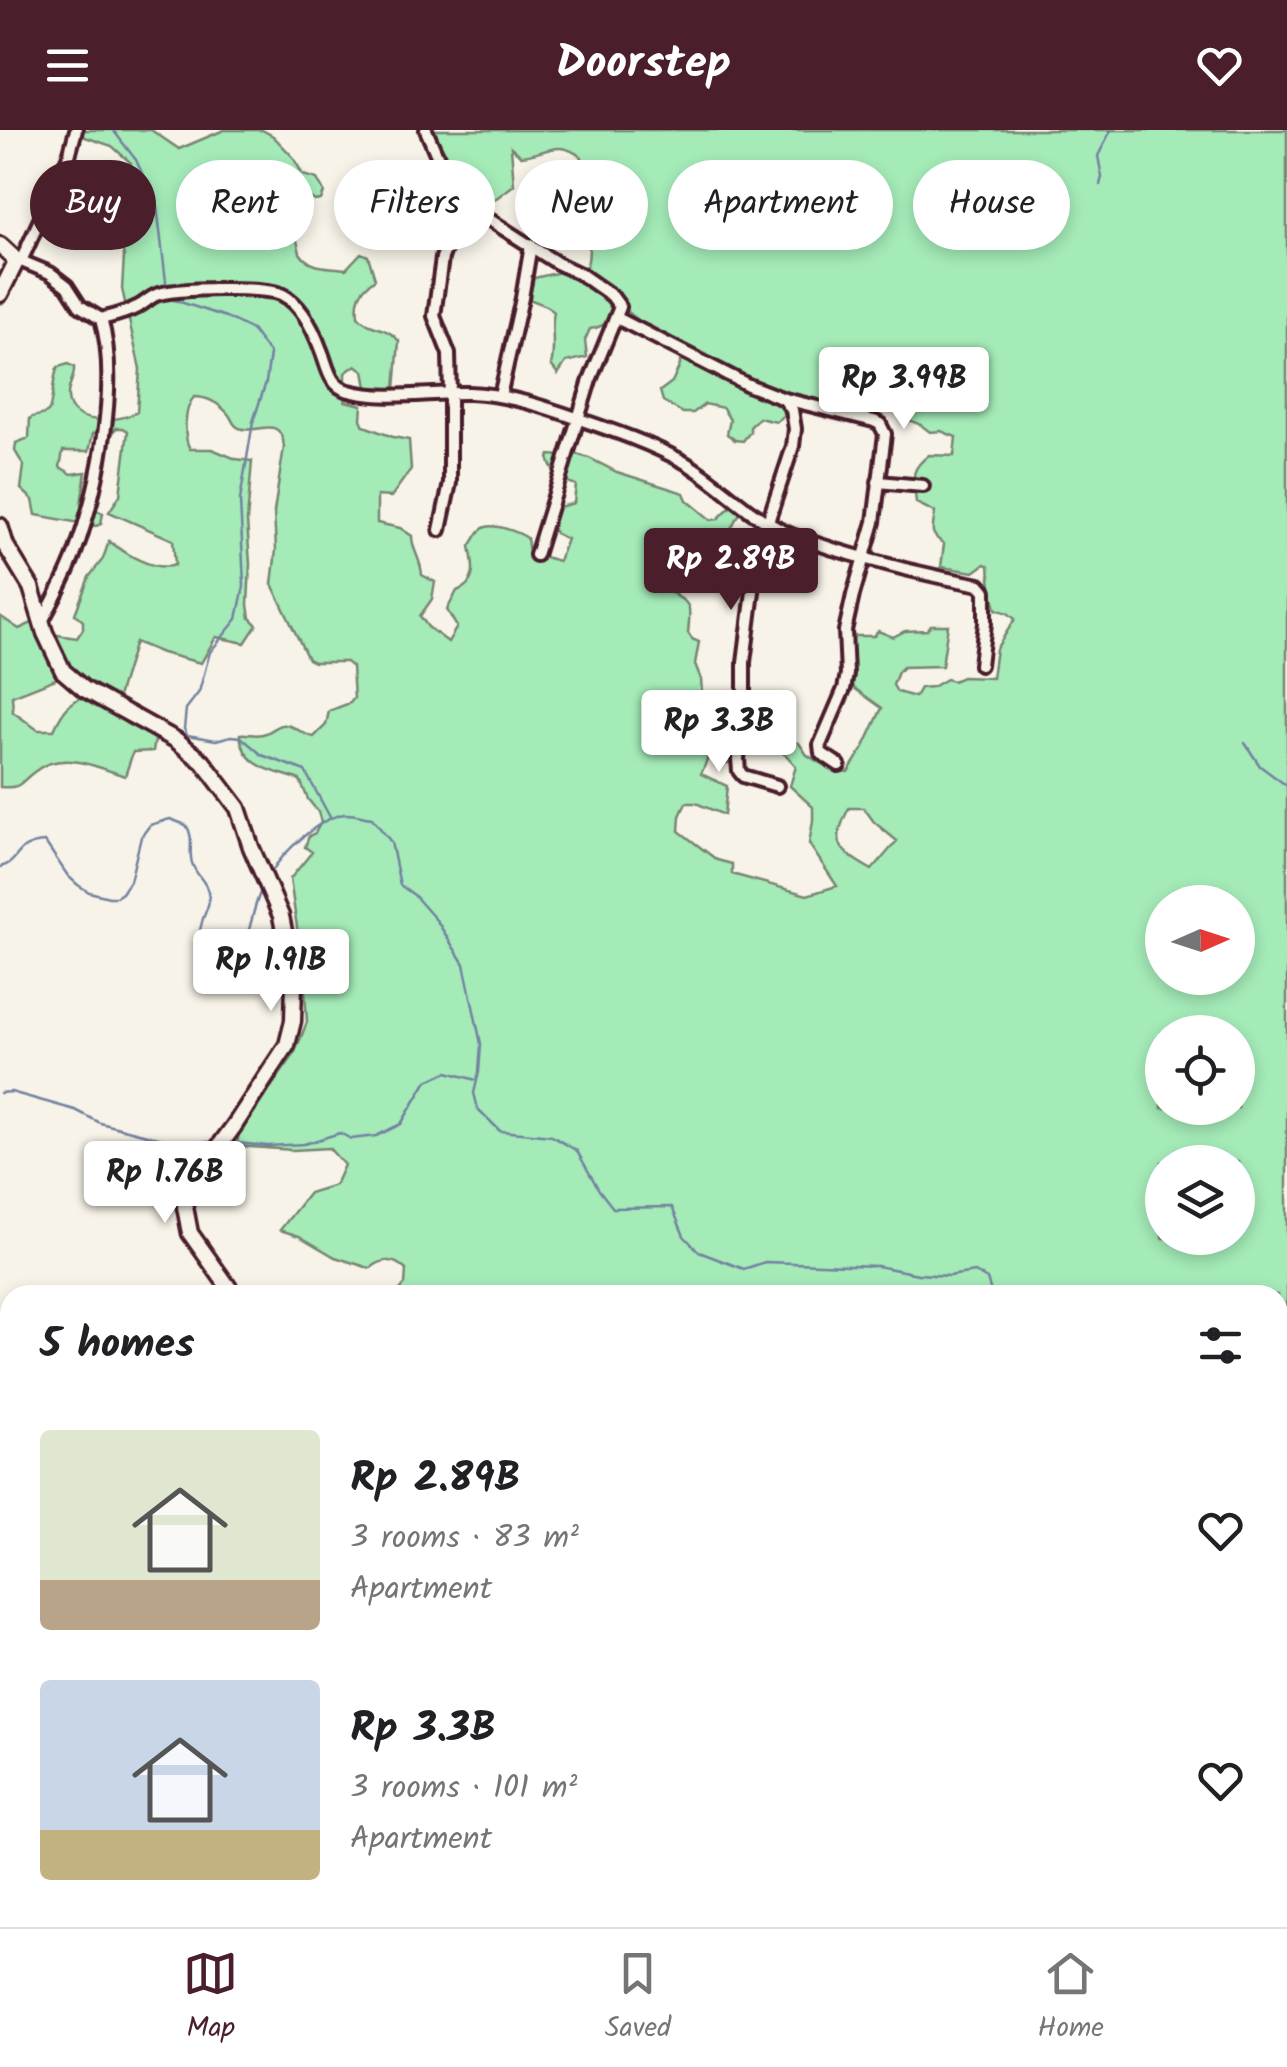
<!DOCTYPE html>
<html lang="en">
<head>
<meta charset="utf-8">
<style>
  body { margin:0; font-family:Kalam,sans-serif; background:#f2f2f2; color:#202124; height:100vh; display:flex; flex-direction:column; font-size:38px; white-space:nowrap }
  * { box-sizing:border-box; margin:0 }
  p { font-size:32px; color:#757577 }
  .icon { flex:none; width:55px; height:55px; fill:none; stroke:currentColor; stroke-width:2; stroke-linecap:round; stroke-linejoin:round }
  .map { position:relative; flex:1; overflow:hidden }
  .sheet { position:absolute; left:0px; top:1155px; width:1288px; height:642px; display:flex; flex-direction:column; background:#fff; border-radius:30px 30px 0 0; box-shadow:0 5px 15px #0003 }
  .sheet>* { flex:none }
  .guide { position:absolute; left:30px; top:30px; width:1228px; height:90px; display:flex; gap:20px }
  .needle { width:65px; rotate:87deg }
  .fabs { position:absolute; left:1145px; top:755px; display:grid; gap:20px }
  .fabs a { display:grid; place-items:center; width:110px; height:110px; border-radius:50%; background:#fff; box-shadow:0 5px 15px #0003; font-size:50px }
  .price { position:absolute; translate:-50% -85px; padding:0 22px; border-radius:10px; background:#fff; color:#222; font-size:32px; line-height:65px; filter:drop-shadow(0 2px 5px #0008) }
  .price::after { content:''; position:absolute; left:50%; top:60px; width:30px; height:22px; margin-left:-15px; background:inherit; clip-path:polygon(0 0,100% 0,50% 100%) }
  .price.active { background:#4a1f2b; color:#fff }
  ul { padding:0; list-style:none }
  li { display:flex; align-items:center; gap:30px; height:250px; padding:0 40px }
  li span { display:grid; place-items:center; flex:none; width:280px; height:200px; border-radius:10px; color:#555 }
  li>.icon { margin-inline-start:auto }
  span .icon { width:120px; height:120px; fill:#fffc; stroke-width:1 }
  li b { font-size:42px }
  h2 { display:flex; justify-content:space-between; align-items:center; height:120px; padding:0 40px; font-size:42px }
  .pill { padding:0 35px; border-radius:45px; background:#fff; box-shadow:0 5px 15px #0003; font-size:35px; line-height:90px }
  .pill.active { background:#4a1f2b; color:#fff }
  header { display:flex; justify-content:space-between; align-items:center; height:130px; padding:0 40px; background:#4a1f2b; color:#fff; font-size:45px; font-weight:800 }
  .tabs { display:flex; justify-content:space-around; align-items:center; height:140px; border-top:2px solid #e0e0e0; background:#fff; font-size:28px; color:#757577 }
  .tabs a { display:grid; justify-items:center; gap:5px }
  .tabs .active { color:#4a1f2b }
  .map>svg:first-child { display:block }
  .green { fill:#a4ebb8; stroke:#778572; stroke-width:2.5; fill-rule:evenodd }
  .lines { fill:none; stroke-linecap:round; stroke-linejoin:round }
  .stream { stroke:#73829f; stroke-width:2.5 }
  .minor-casing { stroke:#4a1f2b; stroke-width:18 }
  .major-casing { stroke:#4a1f2b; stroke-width:21 }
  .minor { stroke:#f7f3e8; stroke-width:10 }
  .major { stroke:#f7f3e8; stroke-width:14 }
</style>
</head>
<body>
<header><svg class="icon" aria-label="menu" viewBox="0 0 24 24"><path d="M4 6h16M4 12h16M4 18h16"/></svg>Doorstep<svg class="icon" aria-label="heart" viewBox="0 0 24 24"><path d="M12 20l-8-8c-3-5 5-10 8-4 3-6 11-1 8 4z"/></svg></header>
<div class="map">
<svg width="1287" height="1797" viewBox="0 0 1287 1797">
  <rect width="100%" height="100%" fill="#f7f3e8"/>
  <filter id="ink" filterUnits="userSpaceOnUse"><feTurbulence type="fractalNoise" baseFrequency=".01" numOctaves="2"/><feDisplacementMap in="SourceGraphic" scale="20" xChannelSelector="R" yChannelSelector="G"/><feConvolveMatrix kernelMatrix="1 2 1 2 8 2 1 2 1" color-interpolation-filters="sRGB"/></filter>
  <g filter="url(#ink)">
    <g class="green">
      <path d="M81,0H151L179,19L224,0H262L273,6L293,27L303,45L317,49L324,62L321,70L315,71L303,63H296L290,67L288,73L300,123C311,140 329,136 346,139L361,123L368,126L375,149C360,160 356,167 358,186C369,200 388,196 399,211L395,259L367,257L364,241L356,235L345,243V271L362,275L361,289L364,296L393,307L409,310L411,339L391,367L377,366V393L400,398L412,406C412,421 421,428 422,445L435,452L432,469L420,486L428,497L448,512L457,497L447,480L457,461C479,453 473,434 470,416C475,410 478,399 486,397C496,394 519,402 527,408L529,423L559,431L567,409L555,403L551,395L555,378L574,373L576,355C561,350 553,344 548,328L550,325L560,326L565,321L589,328L617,342L684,363L687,370L711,390L718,389L732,375L741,382C727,400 729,409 722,429L682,415C663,428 660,435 664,457C689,477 692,467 688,503L692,509L699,512L695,534L701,549L702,563L734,572L736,593L747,599L749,609L742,624L745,630L728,633L708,628L701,644L727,656L724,685L696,673H686L680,686L679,701L717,730L732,734V744L807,765L837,756L809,714L813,691V677L790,656L796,636L786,625L770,616L768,604L799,613L807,625L832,640L848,642L864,617L882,578L854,558L852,551L853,506H874L878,501L893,507L905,501L927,500L931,495H948L942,536L903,537L898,542L893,555L897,562L915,567L920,558L932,557L946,549L953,551L962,547L992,548L996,519L1015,489L1008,483L996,479L991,458L989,436L985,434L974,442L941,437L944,414C928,403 933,400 935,382L916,373C914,349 908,341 929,325L954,326L956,307L941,301L930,302L921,295L902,287L889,259L878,261L863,249L858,251L844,269L803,271L776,292L759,288L750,297V302L743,311L735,310L727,304L730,290L723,278L705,274L693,283H683L663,271L660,261L672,252L680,235V218C662,205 643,196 627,181C615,187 603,198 590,199L585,210L587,227L566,232L558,244L551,235C556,217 550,200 554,182L547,176L529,169L534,148L587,136C593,111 584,87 583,62C582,50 583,40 582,28C559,8 546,24 521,26L511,17L514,55L491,72L483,75L455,41L433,0H1287V1797H1273L1269,1788H1278V1165H396L405,1154L406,1140C394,1128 383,1128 371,1138L366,1137L335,1127L299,1106L280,1100L309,1063L335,1055L344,1035L329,1018L293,1020L237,1016L239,1002L294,925L307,892L304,846L290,749L312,722L305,717L309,706L315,703L321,692L318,682L308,669L300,650C273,640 244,639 240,604C250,603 257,607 266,603C272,601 276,596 282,595C292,593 304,606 314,607L326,595L329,581L350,573L354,568L352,537L346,532H314L308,529L272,454L276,420L274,382L284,317C281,282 256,306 239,298C233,295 233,291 229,285C220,274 208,267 194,267C184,278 183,307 190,319H212L236,329L252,331L247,391L250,434L248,475L250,488L257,495L245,513L216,507L201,533L162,523L135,512L113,583L127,594L153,607L155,610L153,621L133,622L125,646C96,637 62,619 34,642C19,653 22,659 0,657V486L19,499L32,493L44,503L77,508L83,499V491L75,484L89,447L103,429L109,411C126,424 153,442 175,435L173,410L109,382L120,365L128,301L123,298H116L112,305L93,303L89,321H63L60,337L72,344L86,342L81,374L103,383L101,394L96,396L36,385L33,370L21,359L24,336L15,321L16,313L29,308L30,288C36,285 43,286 48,282C53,278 52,247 58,237L68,234L74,237C75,249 67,255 68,268C70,297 120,292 137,282L140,239L122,159L124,126L111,80L113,70L126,51L131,33L112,16L79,5ZM68,540L93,560C71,572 64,577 54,600H38L13,582L12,566L56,549ZM849,678H864L874,692L897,711L872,740C839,721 830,715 849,678ZM1162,772H1238V848H1162ZM1162,902H1238V978H1162ZM1162,1032H1238V1108H1162Z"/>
      <path d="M0,1481L10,1486V1788H569L574,1797H0Z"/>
      <path d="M607,1788H711L712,1797H609Z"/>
    </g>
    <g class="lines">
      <g class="stream">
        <path d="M113,0L136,30L157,76L167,160"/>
        <path d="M1100,55L1102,47L1098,26L1111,0"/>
        <path d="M168,168L226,187L252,200L270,224L266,252L253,292L240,370L244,456L237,489L210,522L199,562L186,579L184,599L187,605L216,610L231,606L241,607L262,625L305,641L331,689"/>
        <path d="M1245,613L1260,636L1287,656"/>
        <path d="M0,737C22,732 12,714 45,712L68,746L78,755L89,762L109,767H116L122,763L130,751L141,707L150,695L170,689L186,695C195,708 188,719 192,733C196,747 208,750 209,769C209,777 204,784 202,792C196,812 201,830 220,838C251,834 248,783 262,759"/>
        <path d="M271,743C282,723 323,684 347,684C355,684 364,687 372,688L391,712L400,755L414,765L437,791L464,834L481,914L479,942L474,963L478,979L500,1001L552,1006L577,1021L599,1060L613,1078L672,1077L684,1106L699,1122L744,1139L765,1132L877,1136L918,1144L949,1146L975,1142L987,1149L992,1165"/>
        <path d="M0,963L11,962L75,980L100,993L174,1012H215"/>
        <path d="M228,1012L268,1016L304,1014L340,1003L351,1009L376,1006L401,994L427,951L447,942L476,950"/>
        <path d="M1278,1234L1287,1239"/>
      </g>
      <g class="minor-casing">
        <g id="minor">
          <path d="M426,0L448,51L468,76L557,133L582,145L612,166L620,177L590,250L536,425"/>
          <path d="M16,130L21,131L69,26L76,0"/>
          <path d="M21,131L50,143L67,156L80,176L101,189C120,253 98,360 75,423C66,447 54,470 41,493"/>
          <path d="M617,188L748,255L784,269L792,280L795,299L793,316L758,422L744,532V580L738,629L739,641L743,646L777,656"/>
          <path d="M101,189C113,186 126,183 137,177C144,174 149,168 156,165C173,158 268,156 283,165C302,175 314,201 321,220C328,237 329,256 349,261C387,271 430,262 469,263C506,264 545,277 579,289C614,301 652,314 684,332C719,352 746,384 783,401C799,409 816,413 833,419C881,434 930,446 980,455L985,461V493L980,535"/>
          <path d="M500,266L522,168L531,115"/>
          <path d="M785,269L874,291L880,294L885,304L874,392L853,465L845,501L847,544L844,559L820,615L821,623L839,635"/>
          <path d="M878,352L923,356"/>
          <path d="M440,400L450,353V264L449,224L434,186L442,128L452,101L468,76"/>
          <path d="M0,1476L10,1475"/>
          <path d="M836,1797L840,1788"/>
          <path d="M964,1797L968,1788"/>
          <path d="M1062,1797L1064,1788"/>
        </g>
      </g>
      <g class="major-casing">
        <g id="major">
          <path d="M0,115L13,127L15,134L0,164"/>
          <path d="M0,396L6,416L31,457L45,503L63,541L84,559L176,610L203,632L238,678L251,717L281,786L294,852L293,891L287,915L234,996L188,1059L185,1077L190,1103L234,1165"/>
          <path d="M1121,1788L1154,1797"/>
        </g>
      </g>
      <use href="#minor" class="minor"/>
      <use href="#major" class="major"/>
    </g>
  </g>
</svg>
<div class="fabs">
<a><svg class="needle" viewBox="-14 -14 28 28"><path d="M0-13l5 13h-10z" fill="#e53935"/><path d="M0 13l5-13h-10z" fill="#757577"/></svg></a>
<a><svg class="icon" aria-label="locate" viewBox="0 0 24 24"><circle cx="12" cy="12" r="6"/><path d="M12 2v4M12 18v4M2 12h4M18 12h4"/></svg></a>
<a><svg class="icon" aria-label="layers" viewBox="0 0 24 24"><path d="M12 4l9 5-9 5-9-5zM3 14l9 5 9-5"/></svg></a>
</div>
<b class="price" style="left:904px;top:302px">Rp 3.99B</b>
<b class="price active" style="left:731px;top:483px">Rp 2.89B</b>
<b class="price" style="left:719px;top:645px">Rp 3.3B</b>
<b class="price" style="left:271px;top:884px">Rp 1.91B</b>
<b class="price" style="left:165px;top:1096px">Rp 1.76B</b>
<div class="guide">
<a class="pill active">Buy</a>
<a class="pill">Rent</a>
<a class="pill">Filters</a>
<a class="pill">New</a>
<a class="pill">Apartment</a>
<a class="pill">House</a>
</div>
<section class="sheet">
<h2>5 homes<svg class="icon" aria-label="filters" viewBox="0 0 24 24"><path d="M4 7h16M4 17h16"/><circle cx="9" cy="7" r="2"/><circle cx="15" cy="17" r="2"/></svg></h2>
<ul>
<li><span style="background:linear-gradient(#dfe7d0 75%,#b9a48a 0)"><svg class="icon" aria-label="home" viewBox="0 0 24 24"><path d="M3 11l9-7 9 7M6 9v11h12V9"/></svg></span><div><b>Rp 2.89B</b><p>3 rooms · 83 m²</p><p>Apartment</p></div><svg class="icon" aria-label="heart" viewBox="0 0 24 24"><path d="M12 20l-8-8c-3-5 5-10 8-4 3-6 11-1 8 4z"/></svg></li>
<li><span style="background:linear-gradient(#c9d6e8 75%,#c2b280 0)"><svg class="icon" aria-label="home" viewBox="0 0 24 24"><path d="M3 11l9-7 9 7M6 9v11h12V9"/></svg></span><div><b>Rp 3.3B</b><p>3 rooms · 101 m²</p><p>Apartment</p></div><svg class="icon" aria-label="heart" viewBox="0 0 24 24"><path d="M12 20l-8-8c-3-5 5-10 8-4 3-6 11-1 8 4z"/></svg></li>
</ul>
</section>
</div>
<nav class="tabs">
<a class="active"><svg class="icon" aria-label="map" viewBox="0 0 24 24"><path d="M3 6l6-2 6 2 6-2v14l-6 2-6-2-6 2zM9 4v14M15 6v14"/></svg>Map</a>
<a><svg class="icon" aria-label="saved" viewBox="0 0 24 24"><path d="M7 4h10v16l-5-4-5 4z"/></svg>Saved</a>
<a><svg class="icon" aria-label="home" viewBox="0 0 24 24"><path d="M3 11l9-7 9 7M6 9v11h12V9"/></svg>Home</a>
</nav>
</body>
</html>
